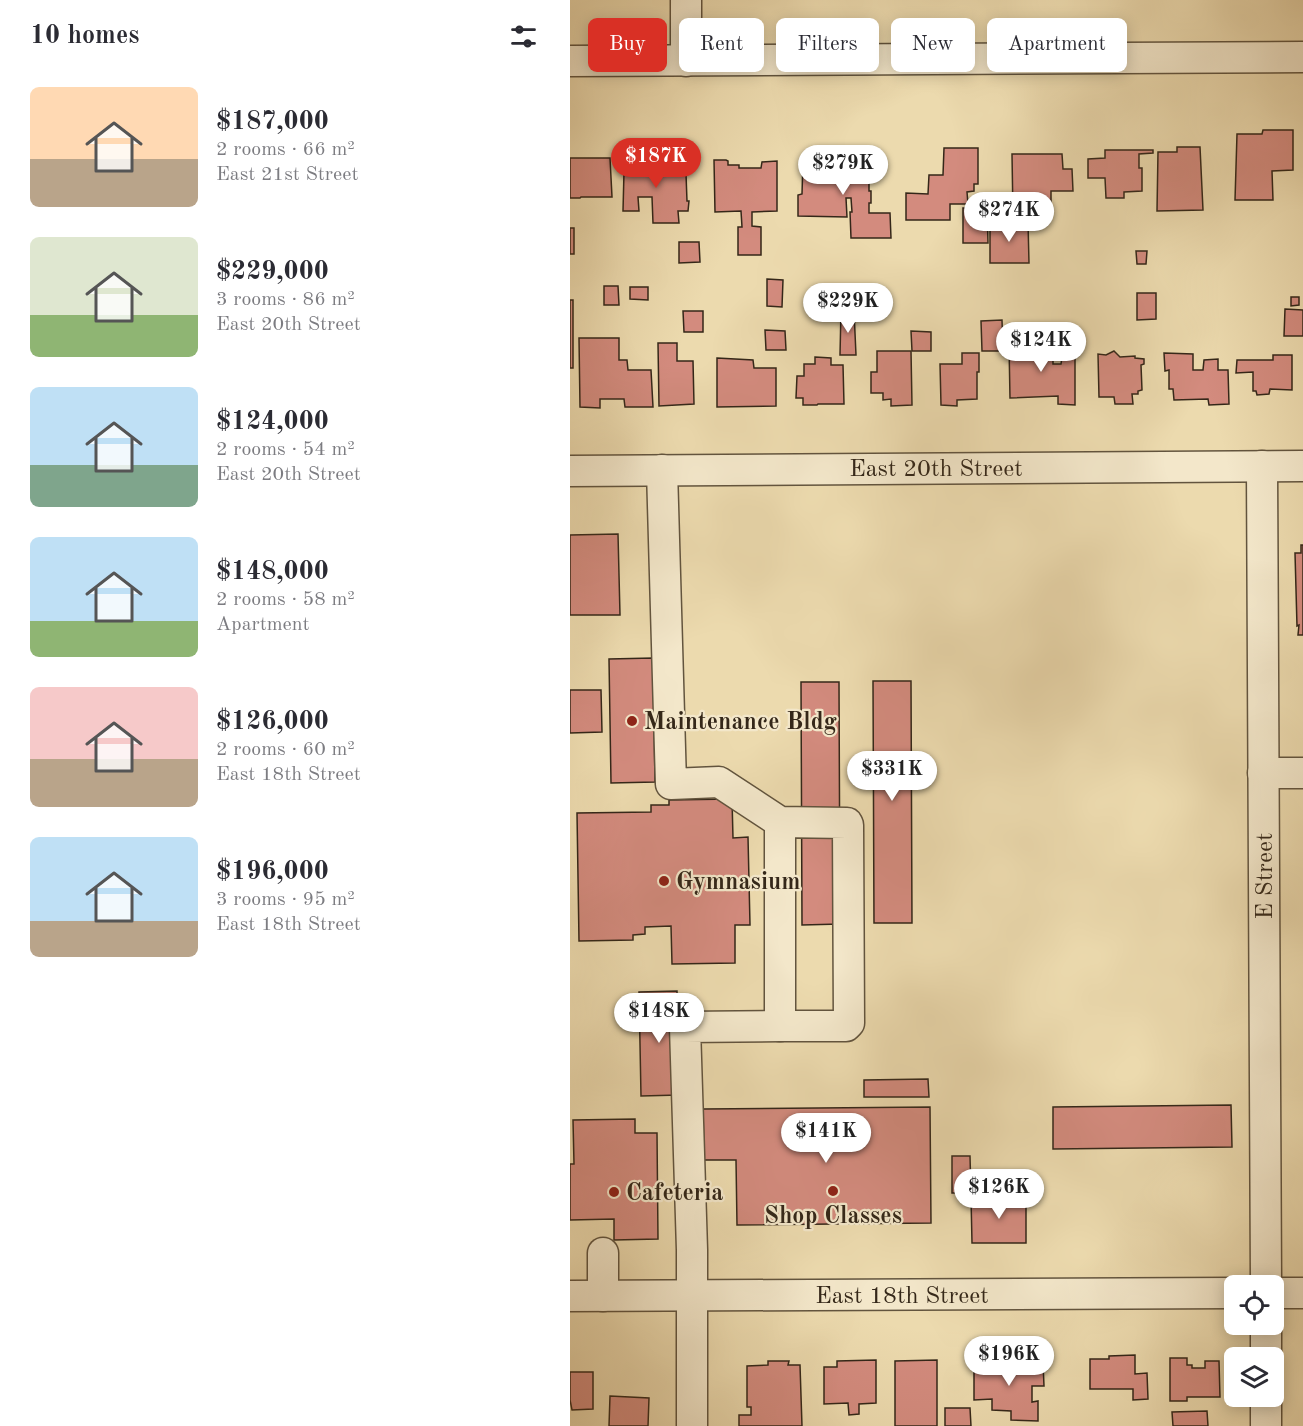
<!DOCTYPE html>
<html lang="en">
<head>
<meta charset="utf-8">
<style>
  body { margin:0; font-family:"Old Standard TT",serif; background:#f7f7f7; color:#2b2b33; height:100vh; display:flex; flex-direction:column; font-size:22px; white-space:nowrap }
  * { box-sizing:border-box; margin:0 }
  p { font-size:20px; color:#7c7c81 }
  .icon { flex:none; width:33px; height:33px; fill:none; stroke:currentColor; stroke-width:2; stroke-linecap:round; stroke-linejoin:round }
  .map { position:relative; flex:1; overflow:hidden }
  .details { display:flex; flex-direction:column; background:#fff; width:570px }
  .details>* { flex:none }
  .top-card { position:absolute; left:18px; top:18px; width:570px; height:54px; display:flex; gap:12px }
  .buttons { position:absolute; left:654px; top:1275px; display:grid; gap:12px }
  .buttons a { display:grid; place-items:center; width:60px; height:60px; border-radius:9px; background:#fff; box-shadow:0 3px 15px #0003; font-size:30px }
  .price { position:absolute; translate:-50% -51px; padding:0 14px; border-radius:21px; background:#fff; color:#222; font-size:20px; line-height:39px; filter:drop-shadow(0 2px 3px #0008) }
  .price::after { content:''; position:absolute; left:50%; top:36px; width:18px; height:14px; margin-left:-9px; background:inherit; clip-path:polygon(0 0,100% 0,50% 100%) }
  .price.current { background:#d93025; color:#fff }
  ul { padding:0; list-style:none }
  li { display:flex; align-items:center; gap:18px; height:150px; padding:0 30px }
  li span { display:grid; place-items:center; flex:none; width:168px; height:120px; border-radius:9px; color:#555 }
  li>.icon { margin-inline-start:auto }
  span .icon { width:72px; height:72px; fill:#fffc; stroke-width:1 }
  li b { font-size:26px }
  h2 { display:flex; justify-content:space-between; align-items:center; height:72px; padding:0 30px; font-size:26px }
  .pill { padding:0 21px; border-radius:9px; background:#fff; box-shadow:0 3px 15px #0003; font-size:21px; line-height:54px }
  .pill.current { background:#d93025; color:#fff }
  main { display:flex; flex:1; min-height:0 }
  .map>svg:first-child { display:block }
  .building { fill:#d38b7e; stroke:#342719; stroke-width:1.5 }
  .lines { fill:none; stroke-linecap:round; stroke-linejoin:round }
  .minor-casing { stroke:#62543e; stroke-width:33 }
  .minor { stroke:#f3e7ca; stroke-width:30 }
  .poi-dot { fill:#8f2418; stroke:#f3e7ca; stroke-width:2 }
  .labels { text-anchor:middle; stroke-width:4.5; stroke-linejoin:round; paint-order:stroke }
  .street-label { font-size:24px; fill:#342719; stroke:#f3e7ca }
  .poi-label { font-size:24px; font-weight:bold; fill:#342719; stroke:#f3e7ca; text-anchor:start }
</style>
</head>
<body>
<main>
<section class="details">
<h2>10 homes<svg class="icon" aria-label="filters" viewBox="0 0 24 24"><path d="M4 7h16M4 17h16"/><circle cx="9" cy="7" r="2"/><circle cx="15" cy="17" r="2"/></svg></h2>
<ul>
<li><span style="background:linear-gradient(#ffd9b3 60%,#b9a48a 0)"><svg class="icon" aria-label="home" viewBox="0 0 24 24"><path d="M3 11l9-7 9 7M6 9v11h12V9"/></svg></span><div><b>$187,000</b><p>2 rooms · 66 m²</p><p>East 21st Street</p></div></li>
<li><span style="background:linear-gradient(#dfe7d0 65%,#8fb573 0)"><svg class="icon" aria-label="home" viewBox="0 0 24 24"><path d="M3 11l9-7 9 7M6 9v11h12V9"/></svg></span><div><b>$229,000</b><p>3 rooms · 86 m²</p><p>East 20th Street</p></div></li>
<li><span style="background:linear-gradient(#bfe0f5 65%,#7fa58c 0)"><svg class="icon" aria-label="home" viewBox="0 0 24 24"><path d="M3 11l9-7 9 7M6 9v11h12V9"/></svg></span><div><b>$124,000</b><p>2 rooms · 54 m²</p><p>East 20th Street</p></div></li>
<li><span style="background:linear-gradient(#bfe0f5 70%,#8fb573 0)"><svg class="icon" aria-label="home" viewBox="0 0 24 24"><path d="M3 11l9-7 9 7M6 9v11h12V9"/></svg></span><div><b>$148,000</b><p>2 rooms · 58 m²</p><p>Apartment</p></div></li>
<li><span style="background:linear-gradient(#f6c9c9 60%,#b9a48a 0)"><svg class="icon" aria-label="home" viewBox="0 0 24 24"><path d="M3 11l9-7 9 7M6 9v11h12V9"/></svg></span><div><b>$126,000</b><p>2 rooms · 60 m²</p><p>East 18th Street</p></div></li>
<li><span style="background:linear-gradient(#bfe0f5 70%,#b9a48a 0)"><svg class="icon" aria-label="home" viewBox="0 0 24 24"><path d="M3 11l9-7 9 7M6 9v11h12V9"/></svg></span><div><b>$196,000</b><p>3 rooms · 95 m²</p><p>East 18th Street</p></div></li>
</ul>
</section>
<div class="map">
<svg width="733" height="1426" viewBox="0 0 733 1426">
  <rect width="100%" height="100%" fill="#ecdaae"/>
  <filter id="stains"><feTurbulence type="fractalNoise" baseFrequency=".00333" numOctaves="4"/><feColorMatrix values="0 0 0 0 .2 0 0 0 0 .09 0 0 0 0 .02 0 0 0 .5 -.17"/></filter>
  <radialGradient id="worn" r=".72"><stop offset=".6" stop-color="#630" stop-opacity="0"/><stop offset="1" stop-color="#630" stop-opacity=".3"/></radialGradient>
  <g class="building">
    <path d="M693,130H723V170L702,171L703,200H665L667,134H692Z"/>
    <path d="M607,147H630L633,210L587,211L588,152H607Z"/>
    <path d="M374,148H408V184H404V191L397,192L398,204H380V220H336V193L358,194L359,175H373Z"/>
    <path d="M535,150H583V153L569,154V168H572V191L554,192V198H536L535,178H518V159L535,158Z"/>
    <path d="M442,154H492L493,169H502L503,191H481V216H443Z"/>
    <path d="M0,158H40L42,197H11L10,198H0Z"/>
    <path d="M61,158H103L104,174H116L117,201H119L118,211H108L109,223H83L82,197H68L69,211H53L54,172H61Z"/>
    <path d="M306,158V177H299V191H301V203H299V213H320L321,238H281L280,212H282L281,198H276L277,217L228,216V195L232,194L233,161H255V164H277V159Z"/>
    <path d="M144,160H156L158,161V165H169V168H191L192,162L207,161V211L182,212V226L191,227V255H168V227H172L171,211L145,212Z"/>
    <path d="M393,208H417L418,243H393Z"/>
    <path d="M420,222H458L459,263H420Z"/>
    <rect x="0" y="228" width="4" height="26"/>
    <path d="M109,242H129L130,262L109,263Z"/>
    <path d="M566,251H577L576,264H567Z"/>
    <path d="M197,279L213,280L212,307L197,306Z"/>
    <path d="M34,286H48L49,305H34Z"/>
    <path d="M60,287H78V300L60,299Z"/>
    <path d="M567,293H586V319L567,320Z"/>
    <rect x="271" y="297" width="14" height="8"/>
    <path d="M721,297H729V305L721,306Z"/>
    <rect x="0" y="300" width="3" height="68"/>
    <path d="M715,309L733,310V336H714Z"/>
    <path d="M113,311H133V332H114Z"/>
    <path d="M271,311H284L286,355H270Z"/>
    <path d="M432,320L433,351H412L411,321Z"/>
    <path d="M195,330L215,331L216,350H196Z"/>
    <path d="M341,331L361,332V351H342Z"/>
    <path d="M9,338H49V360H57L58,370H81L83,407H55L54,399H30V408L10,407Z"/>
    <path d="M88,343H107V361H123L124,404L89,406Z"/>
    <path d="M483,343V364H491L492,357H505V405L488,404V396L440,398L439,344Z"/>
    <path d="M307,351H341L342,405L321,406V399L313,400V393H301V372H307Z"/>
    <path d="M544,351L550,357L565,356V358L574,359V364L571,365L572,390L568,391V394H562L563,404H545L544,397H529L528,354L536,355Z"/>
    <path d="M392,353H409V372H407V399L387,400V406L371,405L370,364H392Z"/>
    <path d="M594,353L623,354V370H633L634,360L648,359V370H658L659,404L639,405L638,399L604,400L603,389H599V370L595,371Z"/>
    <path d="M703,355H722V390L700,389L699,394L687,395L686,391H683V372L666,373L667,360H703Z"/>
    <path d="M245,357L261,358V365H273L274,404H248L247,405H233V398H226L227,376H234V364H245Z"/>
    <path d="M147,358L183,360L184,368H206V406L147,407Z"/>
    <path d="M48,534L50,615H0V535Z"/>
    <path d="M731,545H733V635H728L729,625L727,626L725,553H731Z"/>
    <path d="M83,658L85,782L41,783L39,659Z"/>
    <path d="M303,681H341L342,923H304Z"/>
    <path d="M231,682H269L270,924L232,925Z"/>
    <path d="M0,690H31L32,732L0,733Z"/>
    <path d="M162,799L163,838L178,837L180,925H165V963L102,964L101,926L75,927V934L63,935V940L9,941L7,813L81,812V805H99V800Z"/>
    <path d="M107,991L109,1095L71,1096L69,992Z"/>
    <path d="M358,1079L359,1097H294V1080Z"/>
    <path d="M661,1105L662,1147L483,1149V1107Z"/>
    <path d="M360,1107L361,1223L167,1225L166,1160H134L133,1109Z"/>
    <path d="M65,1119V1133H87L88,1239L44,1240V1219L0,1220V1164H4L3,1120Z"/>
    <path d="M382,1156H400L401,1193H382Z"/>
    <path d="M401,1197H456V1243H402Z"/>
    <path d="M565,1355V1374L577,1373L578,1399L563,1400V1389H520V1359H539V1356Z"/>
    <path d="M600,1358H617V1365H622V1368H635V1361H649L650,1397H617V1401H600Z"/>
    <path d="M404,1359H419V1364L473,1363L474,1386H462V1402L468,1401V1421L441,1420V1411L422,1410V1399L404,1400Z"/>
    <path d="M306,1360V1403L289,1404V1414L279,1415L278,1403L254,1404V1367H267V1361Z"/>
    <path d="M367,1360V1426H325V1361Z"/>
    <path d="M198,1361H219L218,1365H230L232,1426H169V1415H181V1407H177V1366L198,1365Z"/>
    <path d="M0,1372H23V1409L2,1410L0,1400Z"/>
    <path d="M40,1396L79,1398L78,1426H39Z"/>
    <path d="M375,1408H400L401,1426H375Z"/>
    <path d="M637,1411L638,1426H603L602,1412Z"/>
  </g>
  <g class="lines">
    <g class="minor-casing">
      <g id="minor">
        <path d="M0,61L733,57"/>
        <path d="M116,61V0"/>
        <path d="M692,466L696,1286"/>
        <path d="M92,470L101,784L149,782L210,822V1026H276L279,1023L278,825L277,823L210,822"/>
        <path d="M0,471L733,466"/>
        <path d="M693,773H733"/>
        <path d="M704,1293H733"/>
        <path d="M0,1296L664,1293"/>
        <path d="M33,1296V1253"/>
        <path d="M696,1324V1358"/>
        <path d="M696,1396V1426"/>
        <path d="M122,1426V1250L115,1027L210,1026"/>
      </g>
    </g>
    <use href="#minor" class="minor"/>
  </g>
  <g class="poi-dot">
    <circle cx="62" cy="721" r="6"/>
    <circle cx="94" cy="881" r="6"/>
    <circle cx="263" cy="1191" r="6"/>
    <circle cx="44" cy="1192" r="6"/>
  </g>
  <g class="labels">
    <g class="street-label">
      <text x="366" y="476">East 20th Street</text>
      <text transform="translate(694 876) rotate(-90)" y="8">E Street</text>
      <text x="332" y="1303">East 18th Street</text>
    </g>
    <g class="poi-label">
      <text x="74" y="729">Maintenance Bldg</text>
      <text x="106" y="889">Gymnasium</text>
      <text x="56" y="1200">Cafeteria</text>
      <text x="263" y="1223" text-anchor="middle">Shop Classes</text>
    </g>
  </g>
  <rect width="100%" height="100%" filter="url(#stains)"/>
  <rect width="100%" height="100%" fill="url(#worn)"/>
</svg>
<div class="buttons">
<a><svg class="icon" aria-label="locate" viewBox="0 0 24 24"><circle cx="12" cy="12" r="6"/><path d="M12 2v4M12 18v4M2 12h4M18 12h4"/></svg></a>
<a><svg class="icon" aria-label="layers" viewBox="0 0 24 24"><path d="M12 4l9 5-9 5-9-5zM3 14l9 5 9-5"/></svg></a>
</div>
<b class="price current" style="left:86px;top:189px">$187K</b>
<b class="price" style="left:273px;top:196px">$279K</b>
<b class="price" style="left:439px;top:243px">$274K</b>
<b class="price" style="left:278px;top:334px">$229K</b>
<b class="price" style="left:471px;top:373px">$124K</b>
<b class="price" style="left:322px;top:802px">$331K</b>
<b class="price" style="left:89px;top:1044px">$148K</b>
<b class="price" style="left:256px;top:1164px">$141K</b>
<b class="price" style="left:429px;top:1220px">$126K</b>
<b class="price" style="left:439px;top:1387px">$196K</b>
<div class="top-card">
<a class="pill current">Buy</a>
<a class="pill">Rent</a>
<a class="pill">Filters</a>
<a class="pill">New</a>
<a class="pill">Apartment</a>
</div>
</div>
</main>
</body>
</html>
